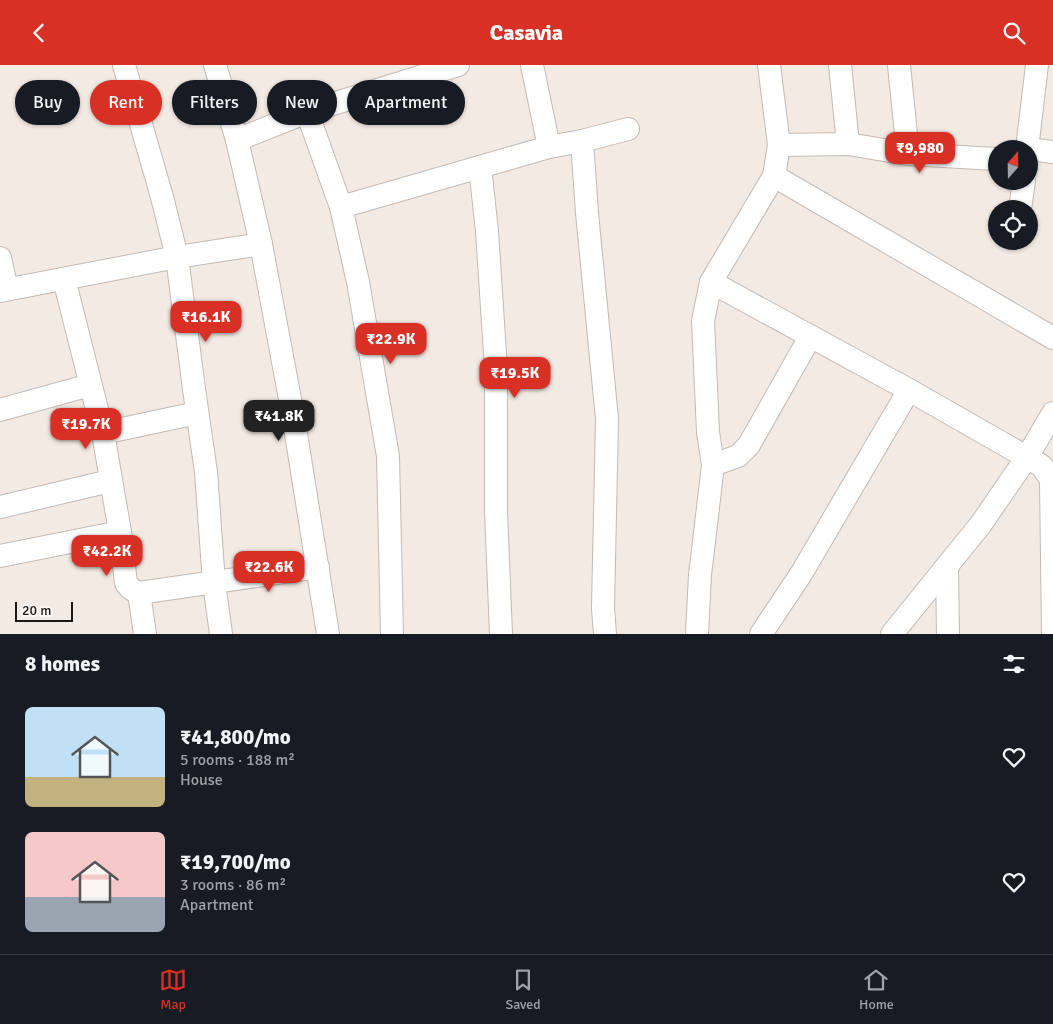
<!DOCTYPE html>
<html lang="en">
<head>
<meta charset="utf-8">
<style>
  body { margin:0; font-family:Signika,sans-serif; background:#242831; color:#f1f3f6; height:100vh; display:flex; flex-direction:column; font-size:19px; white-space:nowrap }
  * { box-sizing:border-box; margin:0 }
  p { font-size:16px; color:#9ea1a6 }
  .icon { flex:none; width:28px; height:28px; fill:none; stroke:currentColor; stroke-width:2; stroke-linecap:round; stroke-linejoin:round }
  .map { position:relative; height:569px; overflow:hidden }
  .details { display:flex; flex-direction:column; background:#171b24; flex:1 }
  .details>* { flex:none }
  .banner { position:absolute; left:15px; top:15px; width:500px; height:45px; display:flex; gap:10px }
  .needle { width:32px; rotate:20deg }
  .buttons { position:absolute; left:988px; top:75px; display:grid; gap:10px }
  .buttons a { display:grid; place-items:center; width:50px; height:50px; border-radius:50%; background:#171b24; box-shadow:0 1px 4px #0004; font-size:25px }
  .scale { position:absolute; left:15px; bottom:12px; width:58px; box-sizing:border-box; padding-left:5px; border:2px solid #1b1816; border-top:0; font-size:14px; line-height:18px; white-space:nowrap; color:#1b1816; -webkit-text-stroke:4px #fff8f2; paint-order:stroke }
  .price { position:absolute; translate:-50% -42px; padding:0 11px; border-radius:10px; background:#d93025; color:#fff; font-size:16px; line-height:32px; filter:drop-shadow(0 1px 2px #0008) }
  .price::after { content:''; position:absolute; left:50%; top:30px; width:15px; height:11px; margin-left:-8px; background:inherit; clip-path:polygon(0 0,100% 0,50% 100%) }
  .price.active { background:#222; color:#fff }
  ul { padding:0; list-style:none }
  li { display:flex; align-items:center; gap:15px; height:125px; padding:0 25px }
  li span { display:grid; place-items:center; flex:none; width:140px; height:100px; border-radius:8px; color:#555 }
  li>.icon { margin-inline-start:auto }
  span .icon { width:60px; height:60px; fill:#fffc; stroke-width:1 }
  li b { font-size:21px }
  h2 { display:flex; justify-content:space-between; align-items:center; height:60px; padding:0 25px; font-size:21px }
  .chip { padding:0 18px; border-radius:22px; background:#171b24; box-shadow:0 1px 4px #0004; font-size:18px; line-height:45px }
  .chip.active { background:#d93025; color:#fff }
  header { display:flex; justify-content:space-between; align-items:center; height:65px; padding:0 25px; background:#d93025; color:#fff; font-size:22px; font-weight:700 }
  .tab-bar { display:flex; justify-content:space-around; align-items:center; height:70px; border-top:1px solid #363941; background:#171b24; font-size:14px; color:#9ea1a6 }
  .tab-bar a { display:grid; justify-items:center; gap:2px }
  .tab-bar .active { color:#d93025 }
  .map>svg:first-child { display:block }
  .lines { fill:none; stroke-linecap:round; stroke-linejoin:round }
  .minor-casing { stroke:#c3bab3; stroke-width:24 }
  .minor { stroke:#fff; stroke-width:22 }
</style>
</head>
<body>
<header><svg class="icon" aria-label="back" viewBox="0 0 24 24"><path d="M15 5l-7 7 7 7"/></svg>Casavia<svg class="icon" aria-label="search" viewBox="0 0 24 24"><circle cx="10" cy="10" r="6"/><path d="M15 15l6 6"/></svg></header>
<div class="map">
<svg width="1053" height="569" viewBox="0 0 1053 569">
  <rect width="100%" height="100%" fill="#f3eae3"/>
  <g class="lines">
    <g class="minor-casing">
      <g id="minor">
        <path d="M124,0L162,132L177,192L194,324L206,407L214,518L221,569"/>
        <path d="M215,0L237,75L307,47L458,0"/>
        <path d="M532,0L549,82L582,76L587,148L607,354L603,543L605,569"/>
        <path d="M769,0L779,80L774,111L1053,273"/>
        <path d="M899,0L908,89"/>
        <path d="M307,47L341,142L358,217L388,391L392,569"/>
        <path d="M582,76L628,64"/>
        <path d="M848,79L908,89L996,94"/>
        <path d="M779,80L848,79L840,0"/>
        <path d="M1027,84L1037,0"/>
        <path d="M1029,84L1053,87"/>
        <path d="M480,102L487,166L496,304V447L501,569"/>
        <path d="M341,142L549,82"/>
        <path d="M1020,144L1024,116"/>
        <path d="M261,179L293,350L328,569"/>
        <path d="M0,193L7,224"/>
        <path d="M711,217L909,325L1042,401L1051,415L1053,569"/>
        <path d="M0,226L177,192L261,179L237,75"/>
        <path d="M0,345L90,320"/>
        <path d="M103,368L197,348"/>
        <path d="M713,400L738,391L749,380L810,272"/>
        <path d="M0,442L110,416"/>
        <path d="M120,467L126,518L131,524L139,528"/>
        <path d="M0,491L120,467L103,368L64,214"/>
        <path d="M947,501L948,569"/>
        <path d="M145,569L139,528L318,502"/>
        <path d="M697,569L700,510L713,400L708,367L703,256L711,217L774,111"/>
        <path d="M761,569L801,509L909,325"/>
        <path d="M892,569L981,459L1027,392L1053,348"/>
      </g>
    </g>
    <use href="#minor" class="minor"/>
  </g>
</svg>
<div class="buttons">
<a><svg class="needle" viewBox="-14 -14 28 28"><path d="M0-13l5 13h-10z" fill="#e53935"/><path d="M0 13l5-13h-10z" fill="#9ea1a6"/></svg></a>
<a><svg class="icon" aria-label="locate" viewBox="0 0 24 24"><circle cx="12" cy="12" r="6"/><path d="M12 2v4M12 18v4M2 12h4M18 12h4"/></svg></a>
</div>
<div class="scale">20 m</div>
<b class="price" style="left:920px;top:109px">₹9,980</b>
<b class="price" style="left:206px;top:278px">₹16.1K</b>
<b class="price" style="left:391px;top:300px">₹22.9K</b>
<b class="price" style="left:515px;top:334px">₹19.5K</b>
<b class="price active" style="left:279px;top:377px">₹41.8K</b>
<b class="price" style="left:86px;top:385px">₹19.7K</b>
<b class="price" style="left:107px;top:512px">₹42.2K</b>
<b class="price" style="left:269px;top:528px">₹22.6K</b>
<div class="banner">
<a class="chip">Buy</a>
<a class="chip active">Rent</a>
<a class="chip">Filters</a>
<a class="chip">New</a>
<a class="chip">Apartment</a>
</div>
</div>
<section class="details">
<h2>8 homes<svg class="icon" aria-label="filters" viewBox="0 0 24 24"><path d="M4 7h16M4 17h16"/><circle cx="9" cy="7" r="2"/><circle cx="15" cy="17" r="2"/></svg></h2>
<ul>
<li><span style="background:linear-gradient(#bfe0f5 70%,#c2b280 0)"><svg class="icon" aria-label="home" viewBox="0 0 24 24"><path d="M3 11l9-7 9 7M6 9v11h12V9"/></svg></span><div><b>₹41,800/mo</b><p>5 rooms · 188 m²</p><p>House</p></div><svg class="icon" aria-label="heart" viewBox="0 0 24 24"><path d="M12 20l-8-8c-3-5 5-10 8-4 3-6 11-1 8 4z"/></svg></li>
<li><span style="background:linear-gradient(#f6c9c9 65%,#9aa5b1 0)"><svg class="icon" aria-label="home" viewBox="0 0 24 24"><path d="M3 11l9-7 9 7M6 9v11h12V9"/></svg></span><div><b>₹19,700/mo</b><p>3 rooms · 86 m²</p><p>Apartment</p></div><svg class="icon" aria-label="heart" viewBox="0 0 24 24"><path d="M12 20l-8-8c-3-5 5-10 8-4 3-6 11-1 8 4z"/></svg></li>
</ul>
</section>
<nav class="tab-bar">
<a class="active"><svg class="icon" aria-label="map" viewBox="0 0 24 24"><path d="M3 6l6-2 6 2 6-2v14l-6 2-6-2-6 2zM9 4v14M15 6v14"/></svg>Map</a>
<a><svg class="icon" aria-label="saved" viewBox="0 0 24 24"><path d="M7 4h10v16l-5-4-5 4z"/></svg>Saved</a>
<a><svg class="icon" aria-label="home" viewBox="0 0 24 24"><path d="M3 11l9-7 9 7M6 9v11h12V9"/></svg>Home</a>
</nav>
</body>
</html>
